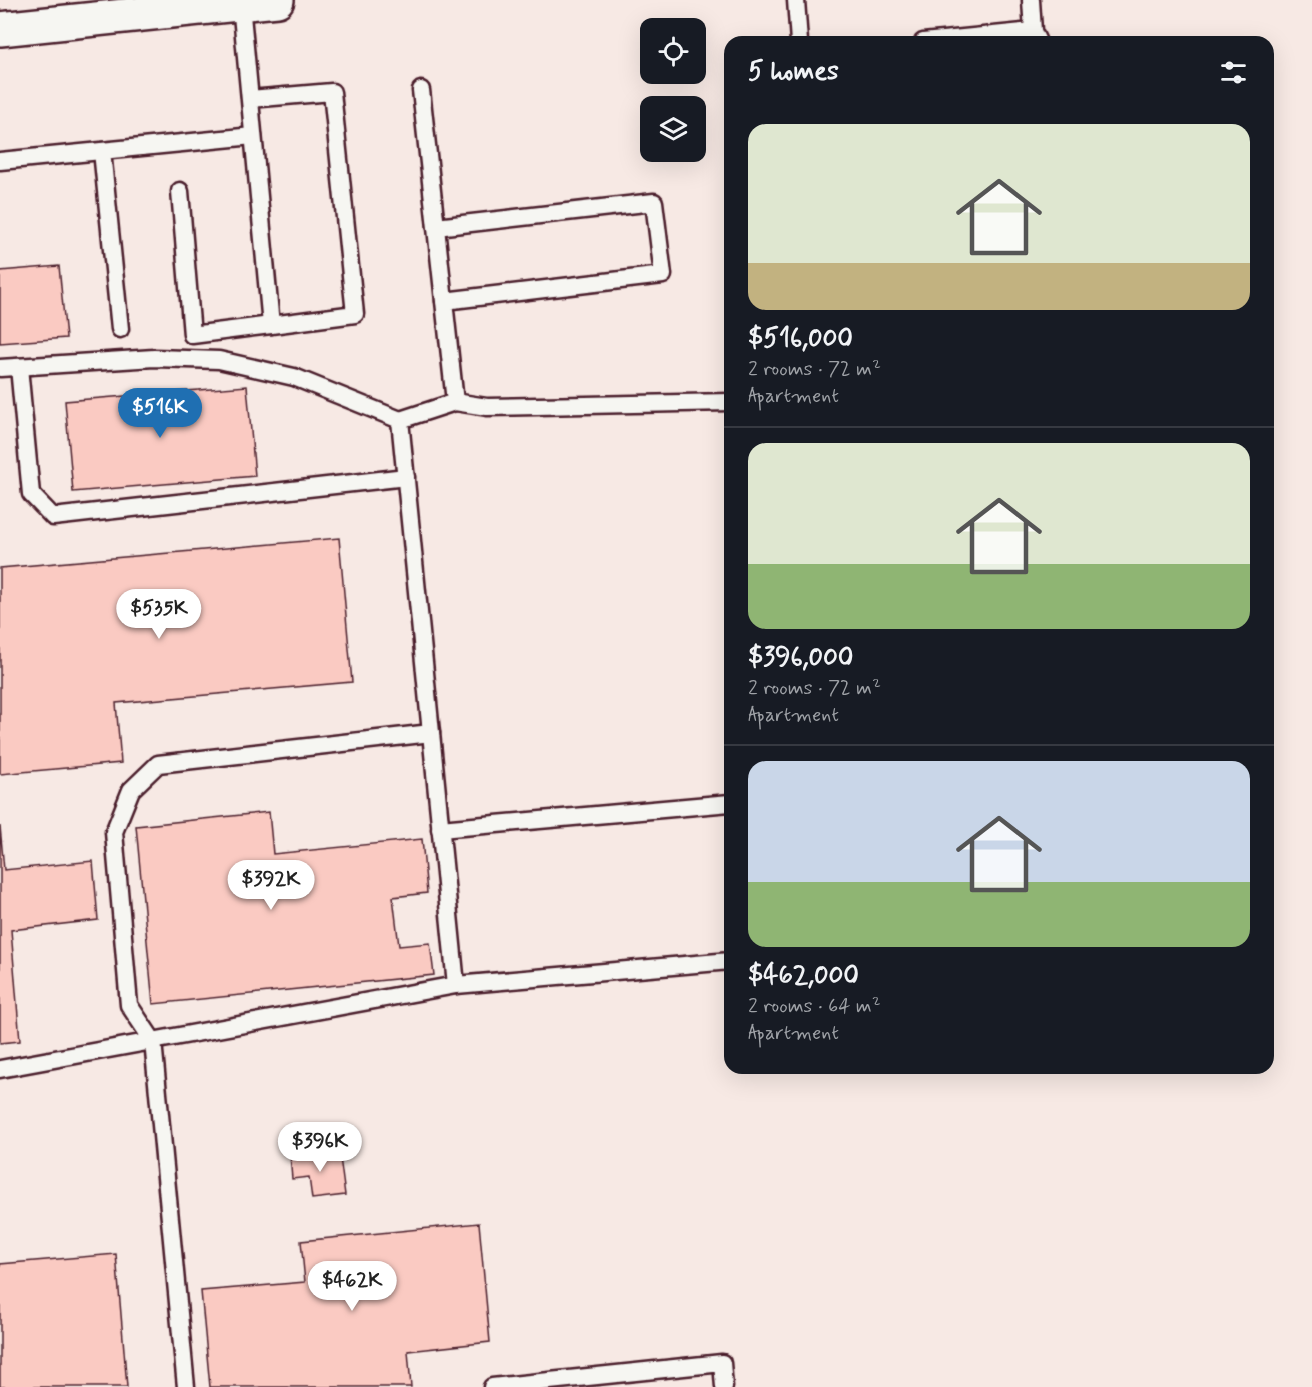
<!DOCTYPE html>
<html lang="en">
<head>
<meta charset="utf-8">
<style>
  body { margin:0; font-family:Mynerve,sans-serif; background:#242831; color:#f1f3f6; height:100vh; display:flex; flex-direction:column; font-size:22px; white-space:nowrap }
  * { box-sizing:border-box; margin:0 }
  p { font-size:20px; color:#9ea1a6 }
  .icon { flex:none; width:33px; height:33px; fill:none; stroke:currentColor; stroke-width:2; stroke-linecap:round; stroke-linejoin:round }
  .map { position:relative; flex:1; overflow:hidden }
  .panel { position:absolute; left:724px; top:36px; width:550px; height:1038px; display:flex; flex-direction:column; background:#171b24; border-radius:18px; box-shadow:0 6px 24px #0002 }
  .panel>* { flex:none }
  .buttons { position:absolute; left:640px; top:18px; display:grid; gap:12px }
  .buttons a { display:grid; place-items:center; width:66px; height:66px; border-radius:12px; background:#171b24; box-shadow:0 6px 24px #0002; font-size:30px }
  .price { position:absolute; translate:-50% -51px; padding:0 14px; border-radius:21px; background:#fff; color:#222; font-size:20px; line-height:39px; filter:drop-shadow(0 2px 3px #0008) }
  .price::after { content:''; position:absolute; left:50%; top:36px; width:18px; height:14px; margin-left:-9px; background:inherit; clip-path:polygon(0 0,100% 0,50% 100%) }
  .price.active { background:#1f6fb2; color:#fff }
  ul { padding:0; list-style:none }
  li { display:grid; align-content:center; gap:12px; height:318px; padding:0 24px }
  li+li { border-top:2px solid #363941 }
  li span { display:grid; place-items:center; height:186px; border-radius:18px; color:#555 }
  li>.icon { margin-inline-start:auto }
  span .icon { width:108px; height:108px; fill:#fffc; stroke-width:1 }
  li b { font-size:26px }
  h2 { display:flex; justify-content:space-between; align-items:center; height:72px; padding:0 24px; font-size:26px }
  .map>svg:first-child { display:block }
  .building { fill:#facac2; stroke:#4a1f2b; stroke-width:1.5 }
  .lines { fill:none; stroke-linecap:round; stroke-linejoin:round }
  .service-casing { stroke:#4a1f2b; stroke-width:21 }
  .tertiary-casing { stroke:#4a1f2b; stroke-width:38 }
  .service { stroke:#f6f6f2; stroke-width:16 }
  .tertiary { stroke:#f6f6f2; stroke-width:33 }
</style>
</head>
<body>
<div class="map">
<svg width="1312" height="1387" viewBox="0 0 1312 1387">
  <rect width="100%" height="100%" fill="#f7e9e4"/>
  <filter id="ink" filterUnits="userSpaceOnUse"><feTurbulence type="fractalNoise" baseFrequency=".0167" numOctaves="2"/><feDisplacementMap in="SourceGraphic" scale="12" xChannelSelector="R" yChannelSelector="G"/><feConvolveMatrix kernelMatrix="1 2 1 2 8 2 1 2 1" color-interpolation-filters="sRGB"/></filter>
  <g filter="url(#ink)">
    <g class="building">
      <path d="M59,266L66,338L0,343V271Z"/>
      <path d="M247,386L255,476L73,492L65,401Z"/>
      <path d="M339,538L352,682L116,703L121,763L0,774V568Z"/>
      <path d="M269,812L273,854L422,839L427,893L393,897L399,946L430,943L434,975L153,1004L136,826Z"/>
      <path d="M0,826L4,870L93,861L98,920L11,930L20,1041L0,1043Z"/>
      <path d="M339,1150L345,1195L312,1199L309,1177L292,1179L290,1155Z"/>
      <path d="M479,1223L490,1342L408,1351L411,1387H210L201,1291L305,1282L301,1241Z"/>
      <path d="M116,1254L127,1387H0V1264Z"/>
    </g>
    <g class="lines">
      <g class="service-casing">
        <g id="service">
          <path d="M796,0L799,42"/>
          <path d="M1031,0L1033,31L1038,42"/>
          <path d="M241,4C251,111 261,218 271,325L355,314L332,92L250,99"/>
          <path d="M923,42L1033,31"/>
          <path d="M102,151L120,329"/>
          <path d="M0,161L253,136"/>
          <path d="M180,191L192,335L271,325"/>
          <path d="M436,227L654,202L663,275L444,301"/>
          <path d="M19,367L31,494L53,517L406,477"/>
          <path d="M0,368L154,358L219,360L294,377L400,420"/>
          <path d="M455,402L487,407L730,402"/>
          <path d="M440,829L730,803"/>
          <path d="M456,985L730,961"/>
          <path d="M0,1069L456,985L400,420L455,402L421,90"/>
          <path d="M186,1387L153,1041L129,1005L114,832L131,790L158,764L431,733"/>
          <path d="M492,1387L722,1363L724,1387"/>
        </g>
      </g>
      <g class="tertiary-casing">
        <path id="tertiary" d="M0,29L277,0"/>
      </g>
      <use href="#service" class="service"/>
      <use href="#tertiary" class="tertiary"/>
    </g>
  </g>
</svg>
<div class="buttons">
<a><svg class="icon" aria-label="locate" viewBox="0 0 24 24"><circle cx="12" cy="12" r="6"/><path d="M12 2v4M12 18v4M2 12h4M18 12h4"/></svg></a>
<a><svg class="icon" aria-label="layers" viewBox="0 0 24 24"><path d="M12 4l9 5-9 5-9-5zM3 14l9 5 9-5"/></svg></a>
</div>
<b class="price active" style="left:160px;top:439px">$516K</b>
<b class="price" style="left:159px;top:640px">$535K</b>
<b class="price" style="left:271px;top:911px">$392K</b>
<b class="price" style="left:320px;top:1173px">$396K</b>
<b class="price" style="left:352px;top:1312px">$462K</b>
<section class="panel">
<h2>5 homes<svg class="icon" aria-label="filters" viewBox="0 0 24 24"><path d="M4 7h16M4 17h16"/><circle cx="9" cy="7" r="2"/><circle cx="15" cy="17" r="2"/></svg></h2>
<ul>
<li><span style="background:linear-gradient(#dfe7d0 75%,#c2b280 0)"><svg class="icon" aria-label="home" viewBox="0 0 24 24"><path d="M3 11l9-7 9 7M6 9v11h12V9"/></svg></span><div><b>$516,000</b><p>2 rooms · 72 m²</p><p>Apartment</p></div></li>
<li><span style="background:linear-gradient(#dfe7d0 65%,#8fb573 0)"><svg class="icon" aria-label="home" viewBox="0 0 24 24"><path d="M3 11l9-7 9 7M6 9v11h12V9"/></svg></span><div><b>$396,000</b><p>2 rooms · 72 m²</p><p>Apartment</p></div></li>
<li><span style="background:linear-gradient(#c9d6e8 65%,#8fb573 0)"><svg class="icon" aria-label="home" viewBox="0 0 24 24"><path d="M3 11l9-7 9 7M6 9v11h12V9"/></svg></span><div><b>$462,000</b><p>2 rooms · 64 m²</p><p>Apartment</p></div></li>
</ul>
</section>
</div>
</body>
</html>
